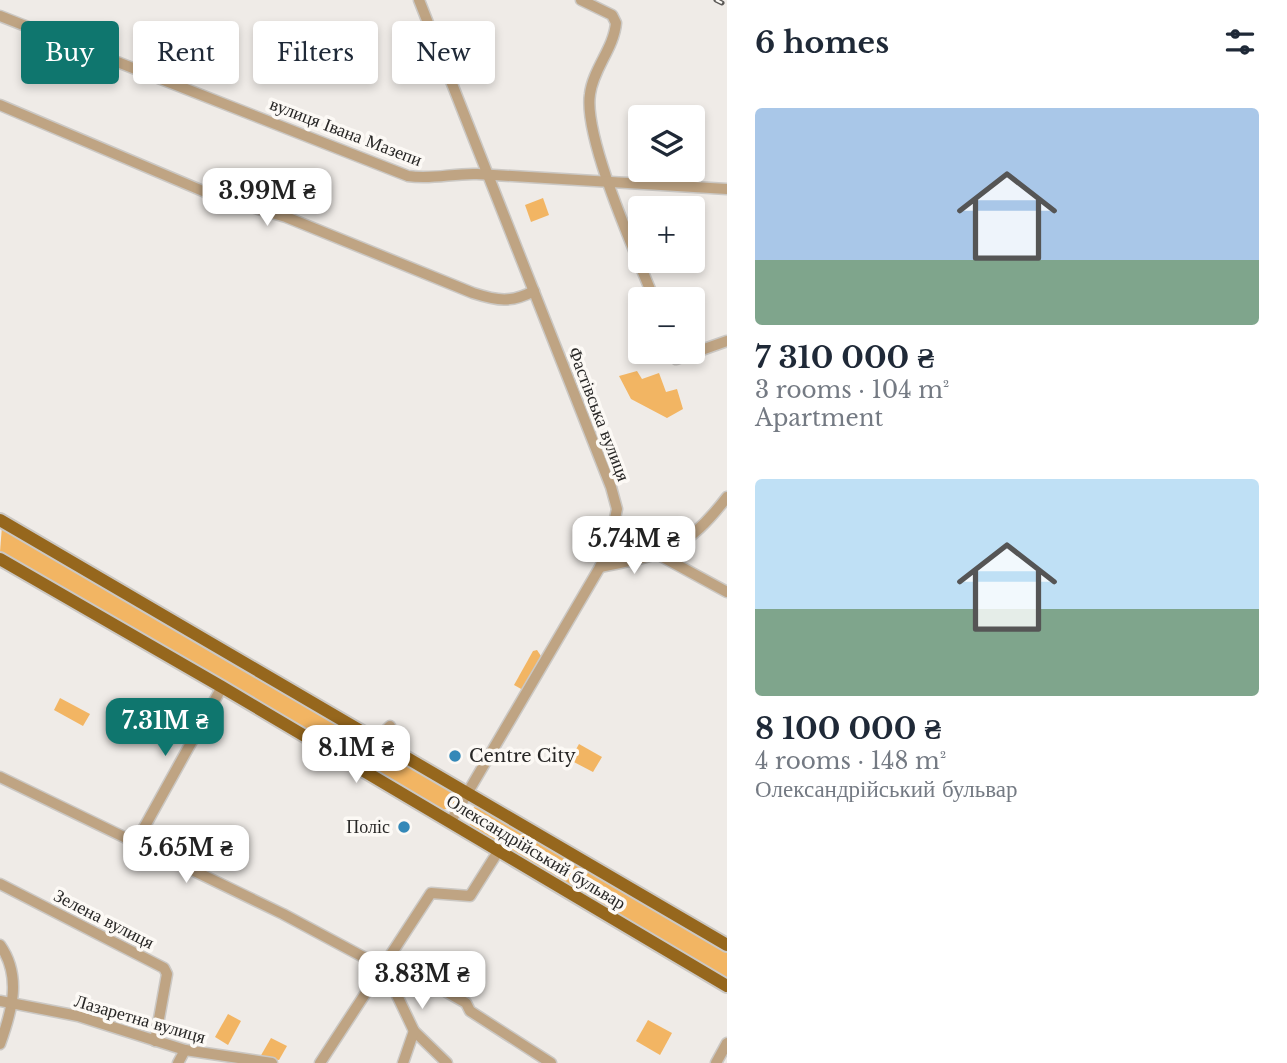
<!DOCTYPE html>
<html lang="en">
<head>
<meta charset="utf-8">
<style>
  body { margin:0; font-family:"Libre Baskerville",serif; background:#f2f2f3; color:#1f2937; height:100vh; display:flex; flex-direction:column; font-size:26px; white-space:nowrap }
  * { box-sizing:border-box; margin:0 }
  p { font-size:23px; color:#747a83 }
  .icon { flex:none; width:38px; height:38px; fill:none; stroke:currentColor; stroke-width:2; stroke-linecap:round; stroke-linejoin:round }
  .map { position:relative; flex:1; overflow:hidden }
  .side { display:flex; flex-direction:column; background:#fff; width:560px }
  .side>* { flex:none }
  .guide { position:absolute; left:21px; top:21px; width:600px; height:63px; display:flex; gap:14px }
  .tools { position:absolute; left:628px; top:105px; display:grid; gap:14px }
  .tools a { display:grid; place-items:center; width:77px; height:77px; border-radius:7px; background:#fff; box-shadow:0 4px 10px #0003; font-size:35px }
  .price { position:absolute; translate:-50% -60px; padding:0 16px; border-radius:14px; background:#fff; color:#222; font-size:23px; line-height:46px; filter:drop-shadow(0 2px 4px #0008) }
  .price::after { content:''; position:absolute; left:50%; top:42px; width:21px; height:16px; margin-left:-10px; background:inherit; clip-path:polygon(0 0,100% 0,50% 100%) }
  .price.on { background:#0f766e; color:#fff }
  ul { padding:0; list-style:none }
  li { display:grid; align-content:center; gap:14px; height:371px; padding:0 28px }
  li span { display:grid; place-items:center; height:217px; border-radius:7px; color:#555 }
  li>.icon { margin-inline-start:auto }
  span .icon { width:126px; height:126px; fill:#fffc; stroke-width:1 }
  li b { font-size:30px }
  h2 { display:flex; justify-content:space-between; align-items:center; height:84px; padding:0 28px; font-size:30px }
  .chip { padding:0 24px; border-radius:7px; background:#fff; box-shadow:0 4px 10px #0003; font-size:24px; line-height:63px }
  .chip.on { background:#0f766e; color:#fff }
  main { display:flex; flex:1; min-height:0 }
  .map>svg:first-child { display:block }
  .green { fill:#f2b563 }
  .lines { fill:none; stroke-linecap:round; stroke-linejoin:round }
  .minor-casing { stroke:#cbc8c4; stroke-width:13 }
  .major-casing { stroke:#cbc8c4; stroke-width:16 }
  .minor { stroke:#bfa483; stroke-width:10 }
  .major { stroke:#96671d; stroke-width:12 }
  .rail-casing { stroke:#5a5856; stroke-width:5 }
  .rail { stroke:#fcf9f5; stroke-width:2.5; stroke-dasharray:8; stroke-linecap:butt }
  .poi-dot { fill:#3488b8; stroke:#fcf9f5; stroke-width:2.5 }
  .labels { text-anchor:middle; stroke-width:7; stroke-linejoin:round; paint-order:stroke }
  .street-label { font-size:18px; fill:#282726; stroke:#fcf9f5 }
  .poi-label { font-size:18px; fill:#282726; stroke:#fcf9f5; text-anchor:start }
</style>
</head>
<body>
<main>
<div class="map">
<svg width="727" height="1063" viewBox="0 0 727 1063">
  <rect width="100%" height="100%" fill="#efebe7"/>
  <g class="green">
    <path d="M543,198L549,215L531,222L525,205Z"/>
    <path d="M637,371L642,379L659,373L666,392L677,389L683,409L667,418L631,399L619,376Z"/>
    <path d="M2,526L452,791L455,801L451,808L442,810L0,552Z"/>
    <path d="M537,650L541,656L523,690L514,685L533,651Z"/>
    <path d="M60,698L90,714L83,726L54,710Z"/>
    <path d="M579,744L602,757L593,772L570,760Z"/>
    <path d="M474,807L485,810L727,953V980L471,827L467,816Z"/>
    <path d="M228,1014L241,1021L228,1045L215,1037Z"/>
    <path d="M648,1020L672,1033L660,1055L636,1041Z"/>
    <path d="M271,1038L287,1046L279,1060L260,1057Z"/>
  </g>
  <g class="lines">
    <g class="minor-casing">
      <g id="minor">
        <path d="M419,0L611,487L617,509L609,546L600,567L451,821"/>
        <path d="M581,0L612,15L616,23C614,48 593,69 590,94C583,137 636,254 654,299"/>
        <path d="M0,16L408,176C432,180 453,173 477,174L727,189"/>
        <path d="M0,105L217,197L286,217L473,293C498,301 511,303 534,291"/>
        <path d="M674,352L676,359L727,341"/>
        <path d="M613,530L727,592"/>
        <path d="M600,567C664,554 685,552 727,497"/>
        <path d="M376,740L390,726"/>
        <path d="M0,777L283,914L384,968L414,1031L447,1063"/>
        <path d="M135,844L222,687"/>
        <path d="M0,884L164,968L167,974L155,1041"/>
        <path d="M0,945C22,976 12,1011 0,1044"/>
        <path d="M445,991L466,1003L470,1011L551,1063"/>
        <path d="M0,1001L78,1016L185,1050L272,1063"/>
        <path d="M178,1063L185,1050"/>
        <path d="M320,1063L431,893L470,896L499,850"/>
        <path d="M403,1063L414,1031"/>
        <path d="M716,1063L727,1043"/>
      </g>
    </g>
    <g class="major-casing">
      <g id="major">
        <path d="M0,520L727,945"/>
        <path d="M0,559L222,687L727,986"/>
      </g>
    </g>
    <use href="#minor" class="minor"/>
    <use href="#major" class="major"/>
    <g class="rail-casing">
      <path id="rail" d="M716,0L722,3"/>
    </g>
    <use href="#rail" class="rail"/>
  </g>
  <g class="poi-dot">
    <circle cx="455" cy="756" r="7"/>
    <circle cx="404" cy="827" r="7"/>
  </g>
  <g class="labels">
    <g class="street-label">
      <text transform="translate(346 132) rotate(21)" y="6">вулиця Івана Мазепи</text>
      <text transform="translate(599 414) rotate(69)" y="6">Фастівська вулиця</text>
      <text transform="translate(536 852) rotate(31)" y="6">Олександрійський бульвар</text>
      <text transform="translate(104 919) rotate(27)" y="6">Зелена вулиця</text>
      <text transform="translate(140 1019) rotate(16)" y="6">Лазаретна вулиця</text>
    </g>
    <g class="poi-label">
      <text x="469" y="762">Centre City</text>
      <text x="390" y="833" text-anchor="end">Поліс</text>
    </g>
  </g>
</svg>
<div class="tools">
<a><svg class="icon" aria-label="layers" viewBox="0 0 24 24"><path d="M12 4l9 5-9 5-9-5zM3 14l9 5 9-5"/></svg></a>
<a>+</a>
<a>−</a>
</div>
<b class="price" style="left:267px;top:228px">3.99M ₴</b>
<b class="price" style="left:634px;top:576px">5.74M ₴</b>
<b class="price on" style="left:165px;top:758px">7.31M ₴</b>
<b class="price" style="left:356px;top:785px">8.1M ₴</b>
<b class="price" style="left:186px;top:885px">5.65M ₴</b>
<b class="price" style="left:422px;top:1011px">3.83M ₴</b>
<div class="guide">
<a class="chip on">Buy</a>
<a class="chip">Rent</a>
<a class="chip">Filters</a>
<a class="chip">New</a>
</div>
</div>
<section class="side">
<h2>6 homes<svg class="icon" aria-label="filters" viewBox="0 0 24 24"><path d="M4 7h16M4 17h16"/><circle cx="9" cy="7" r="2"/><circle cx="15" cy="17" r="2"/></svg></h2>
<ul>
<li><span style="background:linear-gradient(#a9c7e8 70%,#7fa58c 0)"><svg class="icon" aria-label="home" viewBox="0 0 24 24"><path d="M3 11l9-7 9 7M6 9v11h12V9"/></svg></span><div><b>7 310 000 ₴</b><p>3 rooms · 104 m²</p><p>Apartment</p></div></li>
<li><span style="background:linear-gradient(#bfe0f5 60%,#7fa58c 0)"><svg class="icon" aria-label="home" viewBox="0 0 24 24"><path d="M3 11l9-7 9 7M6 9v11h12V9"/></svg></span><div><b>8 100 000 ₴</b><p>4 rooms · 148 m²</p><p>Олександрійський бульвар</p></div></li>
</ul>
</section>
</main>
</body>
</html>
